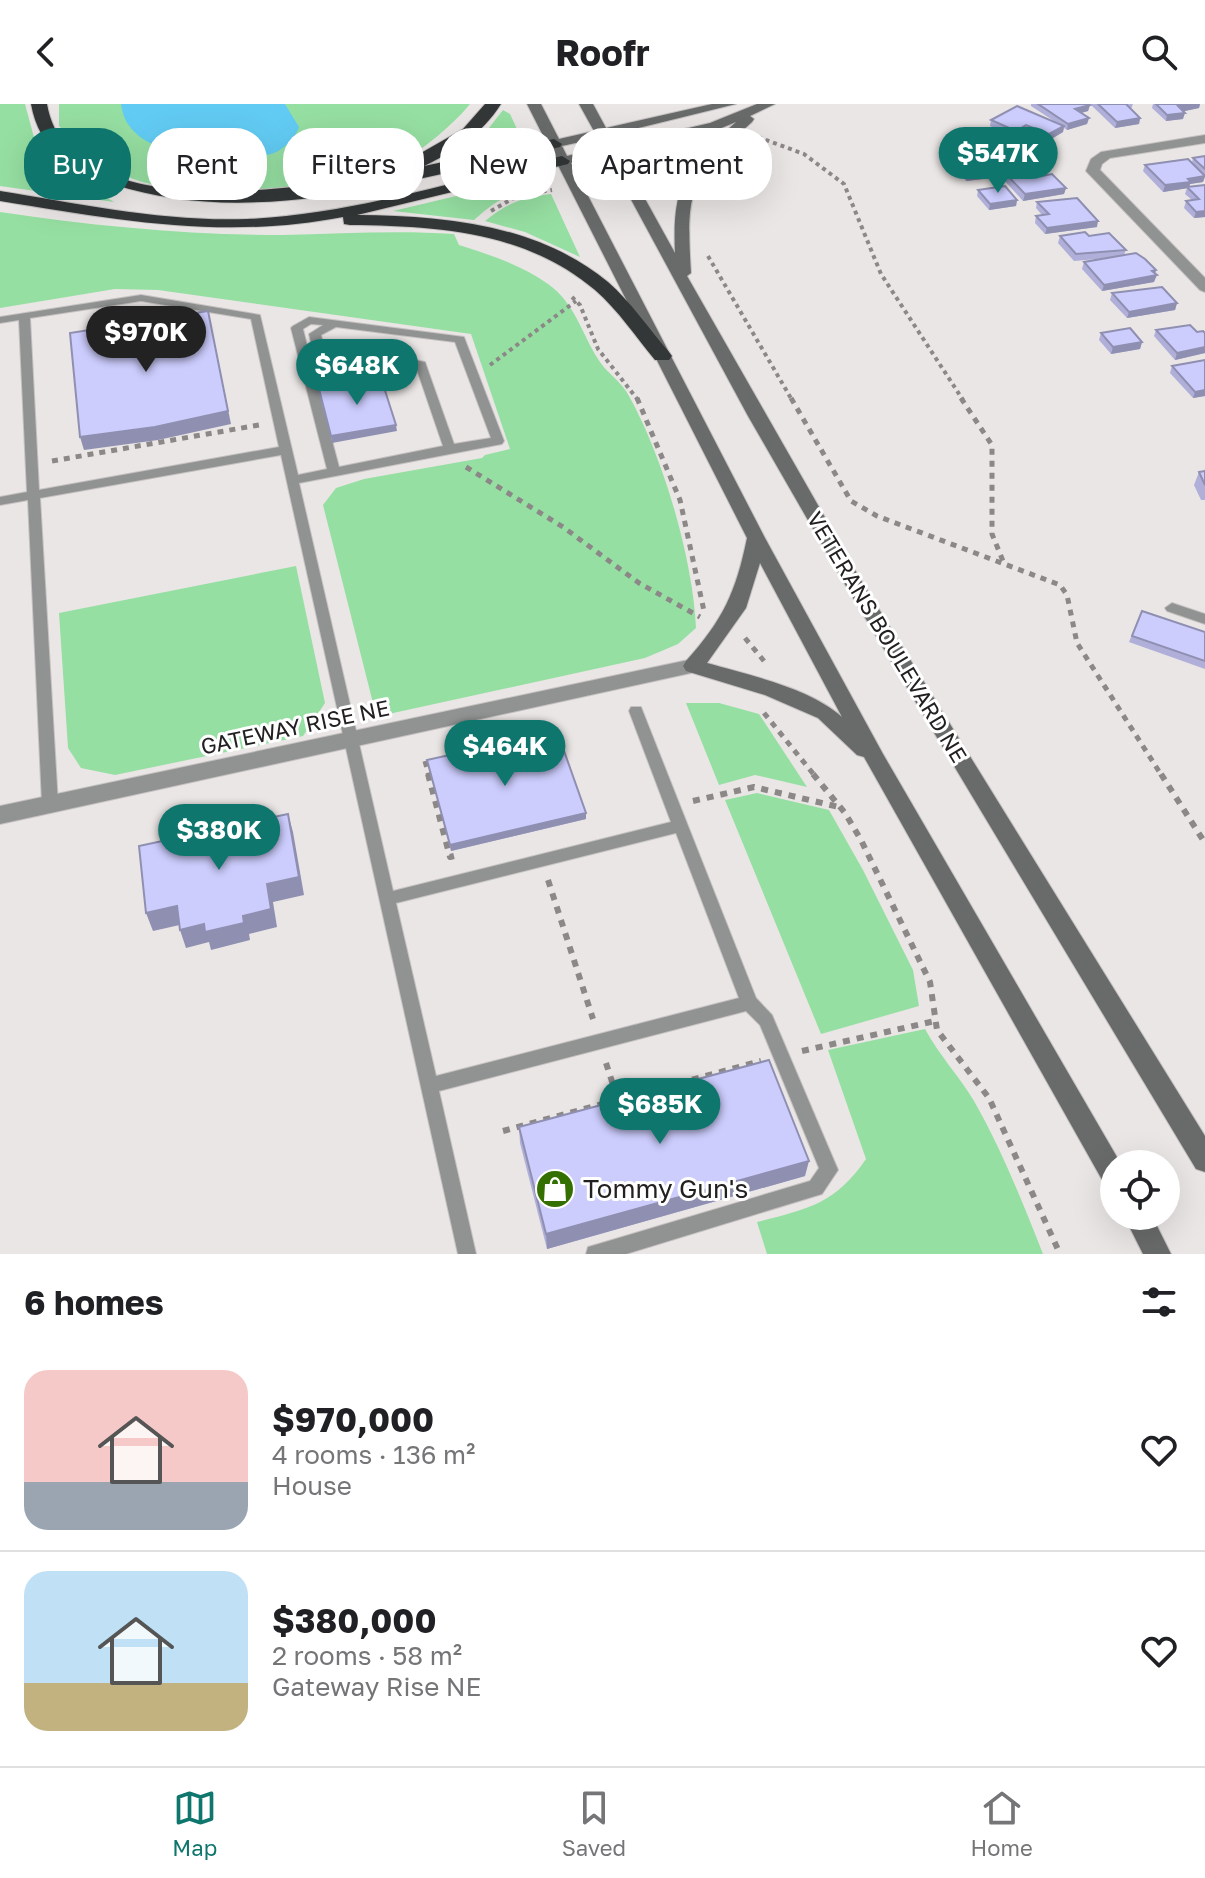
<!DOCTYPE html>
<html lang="en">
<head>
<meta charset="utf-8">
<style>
  body { margin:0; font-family:"Golos Text",sans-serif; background:#f6f6f6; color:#202124; height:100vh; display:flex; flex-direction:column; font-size:30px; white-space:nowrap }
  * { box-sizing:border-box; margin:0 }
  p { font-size:26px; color:#757577 }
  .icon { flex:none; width:44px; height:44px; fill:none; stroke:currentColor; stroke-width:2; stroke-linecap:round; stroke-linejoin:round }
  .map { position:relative; height:1150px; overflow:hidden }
  .panel { display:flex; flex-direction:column; background:#fff; flex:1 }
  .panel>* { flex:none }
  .top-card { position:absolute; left:24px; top:24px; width:800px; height:72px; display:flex; gap:16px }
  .buttons { position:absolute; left:1100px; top:1046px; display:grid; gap:16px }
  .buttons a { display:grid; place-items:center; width:80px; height:80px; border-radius:50%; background:#fff; box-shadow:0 8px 32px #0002; font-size:40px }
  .price { position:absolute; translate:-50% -68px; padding:0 18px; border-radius:28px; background:#0f766e; color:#fff; font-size:26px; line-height:52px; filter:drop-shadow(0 2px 4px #0008) }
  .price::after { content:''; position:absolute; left:50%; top:48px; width:24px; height:18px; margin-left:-12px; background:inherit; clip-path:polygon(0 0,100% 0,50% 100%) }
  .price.active { background:#222; color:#fff }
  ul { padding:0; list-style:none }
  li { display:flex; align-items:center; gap:24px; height:200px; padding:0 24px }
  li+li { border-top:2px solid #e0e0e0 }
  li span { display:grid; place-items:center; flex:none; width:224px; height:160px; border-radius:24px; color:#555 }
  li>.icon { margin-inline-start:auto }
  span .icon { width:96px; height:96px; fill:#fffc; stroke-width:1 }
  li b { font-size:34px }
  h2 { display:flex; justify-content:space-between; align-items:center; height:96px; padding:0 24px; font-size:34px }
  .chip { padding:0 28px; border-radius:32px; background:#fff; box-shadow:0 8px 32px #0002; font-size:28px; line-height:72px }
  .chip.active { background:#0f766e; color:#fff }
  header { display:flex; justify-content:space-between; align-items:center; height:104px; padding:0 24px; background:#fff; font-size:36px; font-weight:700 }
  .menu { display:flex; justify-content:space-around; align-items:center; height:112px; border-top:2px solid #e0e0e0; background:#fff; font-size:22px; color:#757577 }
  .menu a { display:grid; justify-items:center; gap:4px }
  .menu .active { color:#0f766e }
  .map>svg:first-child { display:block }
  .green { fill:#96dfa2 }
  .water { fill:#62cbf3 }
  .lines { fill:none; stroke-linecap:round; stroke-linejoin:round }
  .lane-casing { stroke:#c6c2c2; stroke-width:2 }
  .street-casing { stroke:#c6c2c2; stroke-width:2 }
  .secondary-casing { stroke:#c6c2c2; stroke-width:2 }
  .highway-casing { stroke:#c6c2c2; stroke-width:2 }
  .path-far2 { stroke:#8b8887; stroke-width:4; stroke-dasharray:4 4; stroke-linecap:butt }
  .path-far1 { stroke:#8b8887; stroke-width:5; stroke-dasharray:6 6; stroke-linecap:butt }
  .path { stroke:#8b8887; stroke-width:6; stroke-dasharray:7 7; stroke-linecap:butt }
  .lane { fill:#919392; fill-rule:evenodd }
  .street { fill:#919392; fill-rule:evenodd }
  .secondary { fill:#686b6a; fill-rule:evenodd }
  .highway { fill:#333737; fill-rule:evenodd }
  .wall { fill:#afafda }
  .shaded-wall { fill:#8f8fb1 }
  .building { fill:#ccccfd; stroke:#8f8fb1; stroke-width:2 }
  .labels { text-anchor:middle; stroke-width:6; stroke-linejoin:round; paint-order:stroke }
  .street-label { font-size:22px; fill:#222020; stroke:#fff }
  .near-poi-label { font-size:26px; fill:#222020; stroke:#fff; text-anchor:start }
</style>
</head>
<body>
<header><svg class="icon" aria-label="back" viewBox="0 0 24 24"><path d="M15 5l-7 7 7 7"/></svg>Roofr<svg class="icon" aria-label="search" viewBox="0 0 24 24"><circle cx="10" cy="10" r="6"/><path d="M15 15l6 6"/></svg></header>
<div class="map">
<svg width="1205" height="1150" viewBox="0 0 1205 1150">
  <rect width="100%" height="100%" fill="#eae6e5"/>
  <g class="green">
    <path d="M0,0H25L36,41L75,74L114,98L0,82Z"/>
    <path d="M59,0H470C457,17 419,50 399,58C329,85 248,92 175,83C163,81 150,81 139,77C102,63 86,50 59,22Z"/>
    <path d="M503,6L510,10L522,36L453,54L455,49L485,29Z"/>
    <path d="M541,72L548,84C512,88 501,92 474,116L393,107Z"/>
    <path d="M551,90L580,153L525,128L485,117C507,99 523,93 551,90Z"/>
    <path d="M0,108C93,122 188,131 282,131C340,130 396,126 454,130L459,141C490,151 522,161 548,180C575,199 581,228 598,255C605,267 618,275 626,287C662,348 693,454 696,524L678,540L645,554L384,611L373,599L323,401L336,384L364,375L482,354L485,351L510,345L471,230L158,186L115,185L0,204Z"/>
    <path d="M296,462L325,599L303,632L115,671L81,664L68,644L59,509Z"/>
    <path d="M686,599H719L759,610L807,683L755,671L719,681Z"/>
    <path d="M757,689L829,706L863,766L913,866L919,902L821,930L725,696Z"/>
    <path d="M925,925C939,951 959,972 974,997C1002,1046 1022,1097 1043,1150H767L757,1118C808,1105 835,1100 866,1055L828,946Z"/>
  </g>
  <path class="water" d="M121,0H285L299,23C296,33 284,45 274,49C245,60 162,52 139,32C128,23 123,14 121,0Z"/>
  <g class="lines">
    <g class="lane-casing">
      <g id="lane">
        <path d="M141,191L260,211L298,371L327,365L291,224L293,222L309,213L464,233L504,337L502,340L299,379L393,787L671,718L629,607L631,603H641L756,894L772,911L838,1066L822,1090L626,1150H586L588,1143L595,1141L810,1077L819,1064L760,921L746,907L439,987L476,1150H458L281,351L40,394L58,700L55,704L50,706L45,704L42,700L28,396L0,401V393L27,388L19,216L0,219V213ZM141,197L251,215L279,343L39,386L30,214ZM311,220L323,221L309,230L313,247L310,254L303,225ZM336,223L455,238L491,334L454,340L425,258L366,247L362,248V252L416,263L443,342L339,363L314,269L325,247L321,231ZM676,729L739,894L436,972L396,799Z"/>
        <path d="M1172,499L1205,510V520L1167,507L1165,504Z"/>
      </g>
    </g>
    <g class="street-casing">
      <g id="street">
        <path d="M1205,31V39L1110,54L1102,60L1100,66L1205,174V188L1200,186L1086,67L1091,55L1101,48Z"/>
        <path d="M693,555L700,557L703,562L700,567L0,720V702Z"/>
      </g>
    </g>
    <g class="secondary-casing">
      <g id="secondary">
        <path d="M527,0H541L559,35L594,27L579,0H593L606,24L712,0H736L610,31L615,41L710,19L757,0H775L750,12L754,15L752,18C689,74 686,86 691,169L687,172L859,473L1205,1032V1068L1196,1065L843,477L748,312L607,51L571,59L765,434L883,650L1121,1060H1114V1085L1105,1081L864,653L857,651L818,614L765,591L686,567L683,562L686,557C723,516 736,488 747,434ZM736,18C686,63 672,79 675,149L619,48L719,25ZM598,34L603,43L567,52L562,42ZM760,459L842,613C810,584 749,571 707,559L746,504Z"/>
        <path d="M1124,1112H1152L1171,1150H1143Z"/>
      </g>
    </g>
    <g class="highway-casing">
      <g id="highway">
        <path d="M31,0H47C69,128 322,82 409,65L405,61L407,57L463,25L485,0H501C482,30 455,47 424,62L554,35L562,40L560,43L535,49C400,78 249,125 113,80C72,67 39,46 31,0Z"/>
        <path d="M562,52L570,57L568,60L357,111C445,112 537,120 608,178C631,198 649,225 669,248L672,252L669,256H655C636,233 618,206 595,186C525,127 437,122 350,121L344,120L343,113C223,136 118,116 0,97V87C81,100 164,118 247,115C354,110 458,76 562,52Z"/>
      </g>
    </g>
    <g class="path-far2">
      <path d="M758,33L804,50L844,80L881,170L963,296"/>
      <path d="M651,57L674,67"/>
      <path d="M649,72L659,70L653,60"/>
      <path d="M491,107L519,91L552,86"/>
      <path d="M708,152L792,296"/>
      <path d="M572,193L580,201L598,245L638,296"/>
      <path d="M490,261L576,197"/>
    </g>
    <g class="path-far1">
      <path d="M637,294L680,396L704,507"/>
      <path d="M791,294L851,397L877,412L1060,481L1067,491L1077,539L1162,672"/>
      <path d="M961,294L992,341V430L1003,457"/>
      <path d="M52,357L259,321"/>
      <path d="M466,363L563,423L639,479L700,513"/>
      <path d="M745,534L764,557"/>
      <path d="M764,609L815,672"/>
      <path d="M425,657L429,672"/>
    </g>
    <g class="path">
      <path d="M428,670L450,753L454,752"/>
      <path d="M813,670L845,709L861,736L930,878L937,926L989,994L1060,1150"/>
      <path d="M1161,670L1205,739"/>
      <path d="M693,697L754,683L839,703"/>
      <path d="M548,776L593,915"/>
      <path d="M802,947L935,917"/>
      <path d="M606,959L618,996"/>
      <path d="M503,1027L761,957"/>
    </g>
    <use href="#lane" class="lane"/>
    <use href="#street" class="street"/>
    <use href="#secondary" class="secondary"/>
    <use href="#highway" class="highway"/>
  </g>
  <g class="wall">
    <path d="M1031,0H1088L1090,1L1088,7L1081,9L1089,14L1087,20L1067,26L1064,24L1063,28L1048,37L1025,27L1015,33L990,22L991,16L1054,17L1031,2Z"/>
    <path d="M1090,0H1133L1131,5L1140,14L1139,20L1115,24Z"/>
    <path d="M1153,0H1200L1199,4L1183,7V15L1166,17L1152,4Z"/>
    <path d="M992,32L1027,59L1026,65L1066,84L1064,90L1023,97L1003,75L1004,68L1025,65L991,62V38Z"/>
    <path d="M1205,52V73L1203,78L1190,80L1189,83L1205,81V113L1194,114L1184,104L1186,97L1192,96L1185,90L1187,84L1163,88L1143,67L1145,61L1192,59L1193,54Z"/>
    <path d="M957,58L993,67L992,74L966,77L956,64Z"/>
    <path d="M978,86L1017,96L1016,102L989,106L977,92Z"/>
    <path d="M1037,98L1097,123L1045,130L1035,119L1036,112L1042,111L1036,104Z"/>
    <path d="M1060,132H1089L1126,146L1124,151L1156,166L1154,178L1102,187L1082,165L1084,158L1109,154L1074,157L1058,139Z"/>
    <path d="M1112,189L1177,199L1175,206L1127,214L1110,196Z"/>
    <path d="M1156,226L1205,229V249L1175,256L1154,232Z"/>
    <path d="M1101,229L1142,238L1140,245L1111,250L1099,236Z"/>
    <path d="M1172,262L1205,292L1193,294L1170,269Z"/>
    <path d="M1205,365V396H1201L1194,381L1199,368L1204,367Z"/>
    <path d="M1142,507L1205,528V565L1129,538Z"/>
    <path d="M427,656L586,715L451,747Z"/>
    <path d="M519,1023L805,1072L547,1145L520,1039Z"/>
  </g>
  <g class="shaded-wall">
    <path d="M1191,0H1200L1199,4L1176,9L1178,2Z"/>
    <path d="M1090,1L1088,7L1074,11L1075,5Z"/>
    <path d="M1185,9L1183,15L1166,17L1167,11Z"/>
    <path d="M1089,14L1087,20L1067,26L1068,20Z"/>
    <path d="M1140,14L1139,20L1115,24L1117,18Z"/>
    <path d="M1026,21L1025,27L1015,33L1016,27Z"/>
    <path d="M1064,22L1063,28L1048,37L1049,30Z"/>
    <path d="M993,67L992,74L966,77L968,71Z"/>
    <path d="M1205,72L1203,78L1190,80L1189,84L1163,88L1165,81L1188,75Z"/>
    <path d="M1066,84L1064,90L1023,97L1025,90Z"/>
    <path d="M1017,96L1016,102L989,106L990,100Z"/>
    <path d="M1205,107V113L1194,114L1196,108Z"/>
    <path d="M1098,117L1097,123L1045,130L1047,124Z"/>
    <path d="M1156,166L1154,172L1157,171L1154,178L1102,187L1104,181Z"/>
    <path d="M1177,199L1175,206L1127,214L1129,208Z"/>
    <path d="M208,207L231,320L158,336L84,346L80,333Z"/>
    <path d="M1142,238L1140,245L1111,250L1113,243Z"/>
    <path d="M1205,243V249L1175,256L1177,249Z"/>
    <path d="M1205,286V292L1193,294L1195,288Z"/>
    <path d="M396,321L397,327L332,339L331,332Z"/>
    <path d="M586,709V715L451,747L450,741Z"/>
    <path d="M288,710L293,728L304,791L273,798L277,823L249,830L250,836L211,846L209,838L186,844L180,826L243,812L267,780Z"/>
    <path d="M177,802L184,820L153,827L146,809Z"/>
    <path d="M809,1057L805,1072L547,1145L546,1130Z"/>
  </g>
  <g class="building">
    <path d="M1038,0H1088L1090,1L1075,5L1089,14L1068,20Z"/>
    <path d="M1098,0H1128H1126L1140,14L1117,18Z"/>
    <path d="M1156,0H1191L1178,2L1185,9L1167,11Z"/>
    <path d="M1017,2L1064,22L1049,30L1026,21L1016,27L991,16Z"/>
    <path d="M992,32L1026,35L1027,59L992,56Z"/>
    <path d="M1205,52V65L1193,54Z"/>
    <path d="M982,54L993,67L968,71L957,58Z"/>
    <path d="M1188,55L1205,72L1188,75L1191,78L1165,81L1145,61Z"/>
    <path d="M1034,64L1042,72L1052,70L1066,84L1025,90L1004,68Z"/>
    <path d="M1205,81V107L1196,108L1186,97L1199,95L1187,83Z"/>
    <path d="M1005,82L1017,96L990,100L978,86Z"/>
    <path d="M1077,94L1098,117L1047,124L1036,112L1049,110L1037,98Z"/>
    <path d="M1085,128L1089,132L1109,129L1126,146L1076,150L1060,132Z"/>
    <path d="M1136,149L1145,155L1156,166L1152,167L1157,171L1104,181L1084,158Z"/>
    <path d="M1162,183L1177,199L1129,208L1112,189Z"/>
    <path d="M208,207L228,307L155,323L80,333L70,229Z"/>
    <path d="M1190,221L1197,228L1203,227L1205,229V243L1177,249L1156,226Z"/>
    <path d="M1130,224L1142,238L1113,243L1101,229Z"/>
    <path d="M1205,256V286L1195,288L1172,262Z"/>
    <path d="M381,274L396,321L331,332L319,285Z"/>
    <path d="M1205,367V381L1199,368Z"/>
    <path d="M1142,507L1205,528V557L1132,532Z"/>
    <path d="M557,627L586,709L450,741L427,656Z"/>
    <path d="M288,710L299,773L267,780L271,805L243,812L244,819L205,828L204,820L180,826L177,802L146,809L139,742Z"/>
    <path d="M769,956L809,1057L546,1130L519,1023Z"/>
  </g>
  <defs>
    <g id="shop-disc" transform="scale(2)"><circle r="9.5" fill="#347001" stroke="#fff"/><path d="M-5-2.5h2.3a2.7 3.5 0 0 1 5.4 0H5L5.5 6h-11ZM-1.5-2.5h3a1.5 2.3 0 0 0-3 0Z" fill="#fff"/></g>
  </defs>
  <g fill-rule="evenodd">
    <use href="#shop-disc" x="555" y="1085"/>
  </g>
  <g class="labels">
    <g class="street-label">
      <text transform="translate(887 533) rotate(59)" y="8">VETERANS BOULEVARD NE</text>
      <text transform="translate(295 623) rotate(-12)" y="8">GATEWAY RISE NE</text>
    </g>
    <g class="near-poi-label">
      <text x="583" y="1094">Tommy Gun's</text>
    </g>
  </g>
</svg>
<div class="buttons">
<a><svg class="icon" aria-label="locate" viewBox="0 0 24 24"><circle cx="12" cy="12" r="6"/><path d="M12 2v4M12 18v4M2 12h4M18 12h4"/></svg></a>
</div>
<b class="price" style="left:998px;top:91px">$547K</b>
<b class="price active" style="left:146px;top:270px">$970K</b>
<b class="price" style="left:357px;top:303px">$648K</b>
<b class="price" style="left:505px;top:684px">$464K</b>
<b class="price" style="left:219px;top:768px">$380K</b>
<b class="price" style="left:660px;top:1042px">$685K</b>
<div class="top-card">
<a class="chip active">Buy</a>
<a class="chip">Rent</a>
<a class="chip">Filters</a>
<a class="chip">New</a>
<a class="chip">Apartment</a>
</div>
</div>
<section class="panel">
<h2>6 homes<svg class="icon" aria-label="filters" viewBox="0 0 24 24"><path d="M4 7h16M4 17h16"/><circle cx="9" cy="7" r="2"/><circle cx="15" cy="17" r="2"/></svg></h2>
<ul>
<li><span style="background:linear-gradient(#f6c9c9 70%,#9aa5b1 0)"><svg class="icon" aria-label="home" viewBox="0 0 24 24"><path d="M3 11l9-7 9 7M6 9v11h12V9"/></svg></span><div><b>$970,000</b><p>4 rooms · 136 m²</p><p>House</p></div><svg class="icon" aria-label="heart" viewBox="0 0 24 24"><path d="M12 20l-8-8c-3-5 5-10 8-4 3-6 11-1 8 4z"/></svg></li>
<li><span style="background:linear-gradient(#bfe0f5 70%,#c2b280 0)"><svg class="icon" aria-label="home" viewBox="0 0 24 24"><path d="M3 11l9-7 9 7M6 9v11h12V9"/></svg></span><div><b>$380,000</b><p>2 rooms · 58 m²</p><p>Gateway Rise NE</p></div><svg class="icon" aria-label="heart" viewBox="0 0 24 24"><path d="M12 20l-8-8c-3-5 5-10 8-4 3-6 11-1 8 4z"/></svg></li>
</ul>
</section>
<nav class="menu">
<a class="active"><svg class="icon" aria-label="map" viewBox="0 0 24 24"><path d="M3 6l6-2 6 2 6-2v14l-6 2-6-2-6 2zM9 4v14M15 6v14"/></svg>Map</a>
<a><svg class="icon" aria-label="saved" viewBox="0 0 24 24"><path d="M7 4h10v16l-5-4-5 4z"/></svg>Saved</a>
<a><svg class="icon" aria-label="home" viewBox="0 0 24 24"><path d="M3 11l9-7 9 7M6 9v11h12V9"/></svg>Home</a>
</nav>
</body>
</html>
